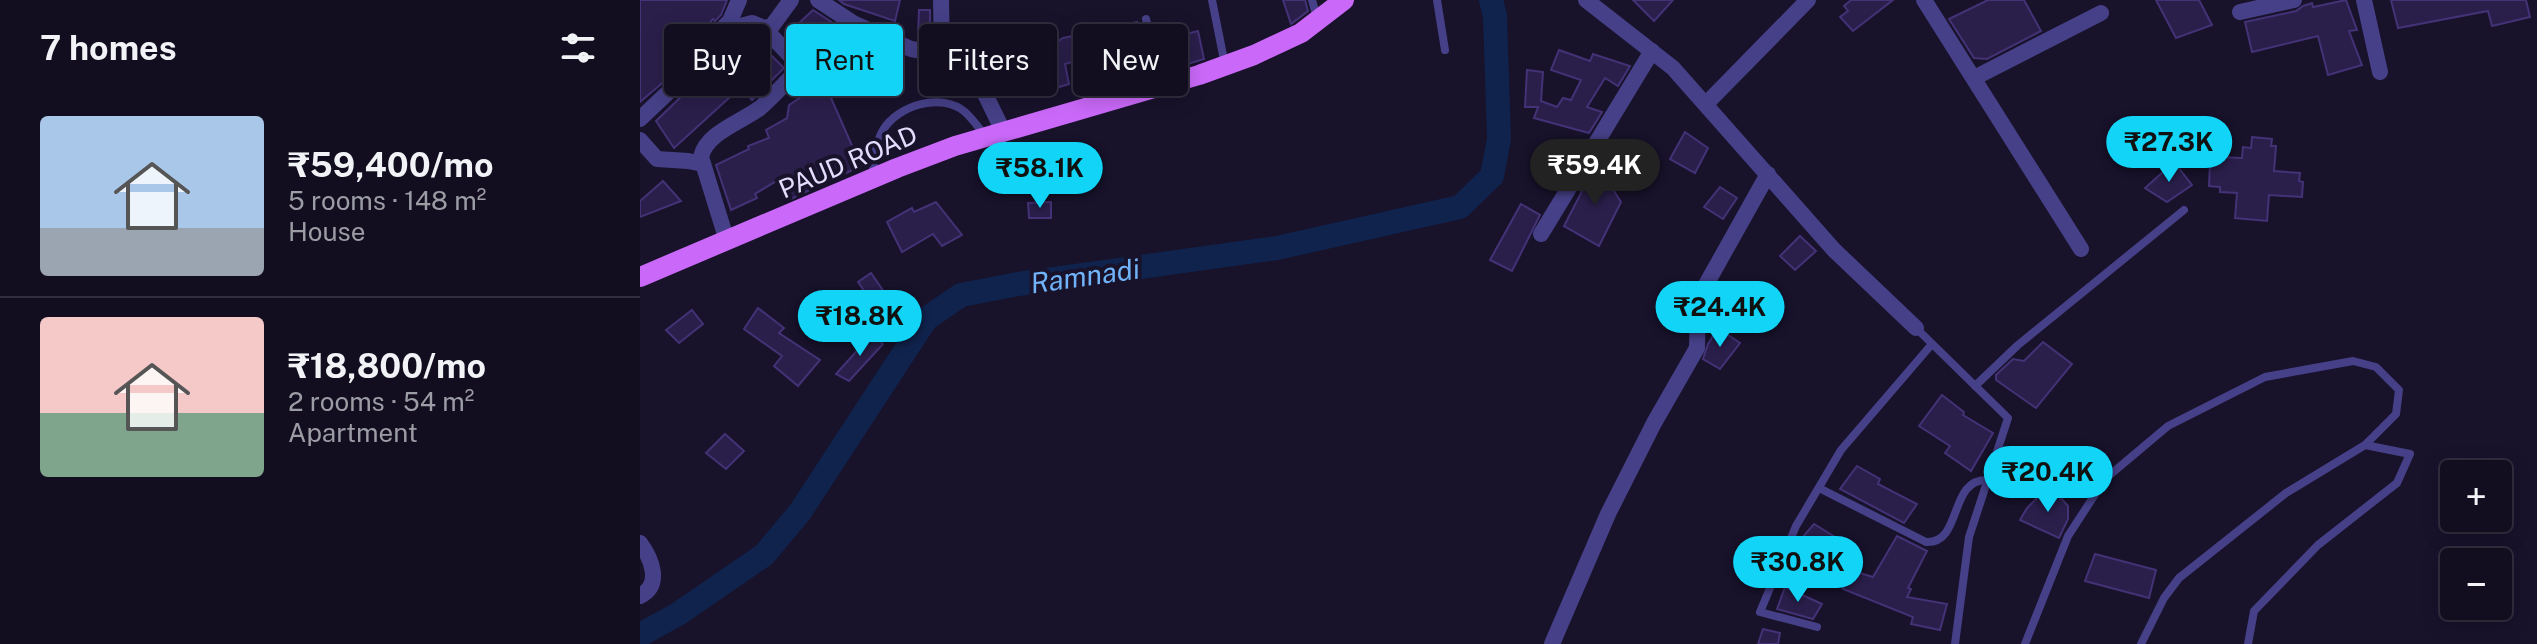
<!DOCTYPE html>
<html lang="en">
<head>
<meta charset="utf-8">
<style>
  body { margin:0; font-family:"Public Sans",sans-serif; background:#1f1c2d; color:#f1f3f6; height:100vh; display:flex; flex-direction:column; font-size:30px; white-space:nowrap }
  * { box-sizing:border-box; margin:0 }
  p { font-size:26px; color:#9c9ca5 }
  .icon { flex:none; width:44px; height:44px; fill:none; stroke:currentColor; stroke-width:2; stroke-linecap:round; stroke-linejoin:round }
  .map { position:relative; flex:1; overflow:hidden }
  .drawer { display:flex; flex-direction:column; background:#120e20; width:640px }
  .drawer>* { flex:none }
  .hud { position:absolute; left:24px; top:24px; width:760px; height:72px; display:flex; gap:16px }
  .controls { position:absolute; left:1800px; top:460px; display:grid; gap:16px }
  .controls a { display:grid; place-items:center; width:72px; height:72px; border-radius:8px; background:#120e20; box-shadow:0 4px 20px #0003,0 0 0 2px #312e3e; font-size:40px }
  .price { position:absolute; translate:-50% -68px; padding:0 18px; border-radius:28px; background:#12d4f6; color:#111; font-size:26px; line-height:52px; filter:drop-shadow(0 2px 4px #0008) }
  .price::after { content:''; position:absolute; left:50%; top:48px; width:24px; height:18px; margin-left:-12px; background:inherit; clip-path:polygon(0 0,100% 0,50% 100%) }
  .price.active { background:#222; color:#fff }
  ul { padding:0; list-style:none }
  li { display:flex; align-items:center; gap:24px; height:200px; padding:0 40px }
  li+li { border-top:2px solid #312e3e }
  li span { display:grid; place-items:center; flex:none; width:224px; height:160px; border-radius:8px; color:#555 }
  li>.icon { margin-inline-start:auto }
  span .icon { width:96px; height:96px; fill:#fffc; stroke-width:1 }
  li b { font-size:34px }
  h2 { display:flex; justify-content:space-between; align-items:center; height:96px; padding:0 40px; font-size:34px }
  .pill { padding:0 28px; border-radius:8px; background:#120e20; box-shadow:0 4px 20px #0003,0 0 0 2px #312e3e; font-size:28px; line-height:72px }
  .pill.active { background:#12d4f6; color:#111 }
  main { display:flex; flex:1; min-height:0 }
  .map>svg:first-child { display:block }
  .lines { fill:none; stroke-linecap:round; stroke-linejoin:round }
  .river { stroke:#10234d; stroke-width:24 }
  .building { fill:#2a1f4b; stroke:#433276; stroke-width:2 }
  .service { stroke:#464088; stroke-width:8 }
  .minor { stroke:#464088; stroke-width:16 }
  .primary { stroke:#ca69f9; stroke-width:20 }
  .labels { text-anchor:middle; stroke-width:8; stroke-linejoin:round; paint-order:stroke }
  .street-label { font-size:26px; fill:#e3defe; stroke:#18122b }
  .water-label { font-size:28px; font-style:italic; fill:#70b3f9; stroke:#18122b }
</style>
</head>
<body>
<main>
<section class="drawer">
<h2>7 homes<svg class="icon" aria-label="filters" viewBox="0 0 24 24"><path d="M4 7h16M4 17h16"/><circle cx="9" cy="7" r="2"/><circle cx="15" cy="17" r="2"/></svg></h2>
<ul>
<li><span style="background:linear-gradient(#a9c7e8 70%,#9aa5b1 0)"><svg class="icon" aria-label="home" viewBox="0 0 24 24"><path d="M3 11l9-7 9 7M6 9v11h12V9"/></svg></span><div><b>₹59,400/mo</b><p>5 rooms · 148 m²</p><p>House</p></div></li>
<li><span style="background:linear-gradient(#f6c9c9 60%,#7fa58c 0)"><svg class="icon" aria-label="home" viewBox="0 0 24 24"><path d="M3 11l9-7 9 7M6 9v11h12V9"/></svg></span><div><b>₹18,800/mo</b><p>2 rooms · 54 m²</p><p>Apartment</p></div></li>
</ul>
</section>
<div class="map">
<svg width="1897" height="644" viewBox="0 0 1897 644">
  <rect width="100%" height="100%" fill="#18122b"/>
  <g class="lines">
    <path class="river" d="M0,635L38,614L124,555L160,512L286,319L321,295L378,284L637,248L820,207L852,176L859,139L855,16L851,0"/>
  </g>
  <g class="building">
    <path d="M0,0H87L81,15L75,21L73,19L44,50L24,76L27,79L0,102Z"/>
    <path d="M199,0H260L255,21L204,4Z"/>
    <path d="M643,0H665L668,11L651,24Z"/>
    <path d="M993,0H1033L1014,21Z"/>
    <path d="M1211,0H1253L1213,31L1200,17L1208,11L1204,6Z"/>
    <path d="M1348,0H1384L1401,31L1347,59L1334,58L1309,19Z"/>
    <path d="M1516,0H1559L1572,25L1536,38Z"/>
    <path d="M1706,0L1717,30L1709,31L1722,65L1688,75L1678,36L1612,52L1605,22L1656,11L1663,6L1672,3L1673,7Z"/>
    <path d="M1751,0H1886L1890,17L1852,26L1848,11L1758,28Z"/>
    <path d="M173,10L196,25L218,50L199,67L158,24Z"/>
    <path d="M279,10H290V35L278,34Z"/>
    <path d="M497,22L506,75L470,87L463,54L425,64L429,84L387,97L378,55L412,45L423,38Z"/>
    <path d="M558,31L564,59L528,70L523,40Z"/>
    <path d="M111,35L144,68L112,100L101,87L34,148L16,121L103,37Z"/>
    <path d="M919,50L950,61L953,54L990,66L978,86L965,78L947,107L962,112L949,133L894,118L898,107H885L887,70L903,72L901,101L917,107L923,98L931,100L941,80L911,70Z"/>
    <path d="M184,82L221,166L151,199L143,177L115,194L117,198L91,210L76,165L109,149L108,146L129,138L126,130L147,118L149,105Z"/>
    <path d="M1045,132L1068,148L1055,173L1030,159Z"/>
    <path d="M1612,137L1632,139L1631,146H1636L1634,171L1660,173L1659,181L1663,182L1662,197L1629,195L1627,221L1595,218L1597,193L1580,192V187L1569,186L1570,162H1581V157L1602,158L1603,147L1611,148Z"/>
    <path d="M1534,162L1552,185L1527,202L1505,188Z"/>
    <path d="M955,166L975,176L972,188L981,202L959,246L924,226Z"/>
    <path d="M23,181L41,201L0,217V201Z"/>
    <path d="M1080,187L1097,198L1083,219L1064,207Z"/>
    <path d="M296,202L322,235L302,246L293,234L262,252L247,222L272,208L274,212Z"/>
    <path d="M411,202V218H389L388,203Z"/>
    <path d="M881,204L900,215L872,271L850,260Z"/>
    <path d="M1160,236L1176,251L1155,270L1140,256Z"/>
    <path d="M231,273L251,302L240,314L218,282Z"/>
    <path d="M196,299L216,318L194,338L174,321Z"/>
    <path d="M118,308L144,328L139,333L180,360L158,386L134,366L142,356L104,329Z"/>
    <path d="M52,310L63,324L39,343L26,330Z"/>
    <path d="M1078,328L1100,343L1080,369L1063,359L1068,344Z"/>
    <path d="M232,334L243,344L209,381L196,374Z"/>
    <path d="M1403,342L1432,364L1396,408L1356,380V375L1373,359L1384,361Z"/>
    <path d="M1302,395L1324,412L1323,415L1353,433L1331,471L1305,453L1310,446L1279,426Z"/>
    <path d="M85,434L104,451L86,469L66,453Z"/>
    <path d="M1217,466L1240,479L1238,484L1277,504L1264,523L1200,489Z"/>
    <path d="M1400,495H1418L1428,506V519L1419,538L1380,520L1387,508Z"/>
    <path d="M1174,524L1213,548L1195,570L1155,546Z"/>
    <path d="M1257,536L1287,551L1268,588L1271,589L1267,597L1307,604L1300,630L1271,624L1273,617L1203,589L1210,570L1233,577Z"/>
    <path d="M1455,554L1516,570L1509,598L1445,581Z"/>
    <path d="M1145,587L1182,604L1173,619L1137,609Z"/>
    <path d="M1123,629L1140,633L1138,644H1118Z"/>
  </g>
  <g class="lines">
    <g class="service">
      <path d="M572,0L585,65"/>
      <path d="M672,0L677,18"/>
      <path d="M797,0L805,50"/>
      <path d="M506,19L523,84"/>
      <path d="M232,178C234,163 235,143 243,130C258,105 302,92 325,112C332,118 339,128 345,136"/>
      <path d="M1276,328L1368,418L1329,537L1315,644"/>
      <path d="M1335,386L1378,345L1544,210"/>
      <path d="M1179,488L1286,542C1323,544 1308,478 1348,480"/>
      <path d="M1177,627L1120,612L1156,526L1201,450L1292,344"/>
      <path d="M1385,644L1428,536L1465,479L1528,426L1625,377L1713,361L1736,367L1759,390L1756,414L1725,445L1770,454L1757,483L1678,545L1614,611L1608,644"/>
      <path d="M1501,644L1524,598L1539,578L1646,493L1725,445"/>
    </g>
    <g class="minor">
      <path d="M178,0L213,23L271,49L328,59L363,131"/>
      <path d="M301,0L302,54"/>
      <path d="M946,0L1033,68L1194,250L1276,328"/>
      <path d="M1284,0L1441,249"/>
      <path d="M1724,0L1740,72"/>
      <path d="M1600,12L1654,0"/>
      <path d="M79,32L90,21L99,0"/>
      <path d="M1334,78L1461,13"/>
      <path d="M1066,104L1168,0"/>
      <path d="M0,119L97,27L112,23L124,28L132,26L151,0"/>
      <path d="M0,140L17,159L48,161L63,164"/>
      <path d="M901,234L1012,51"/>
      <path d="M87,241L61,157C66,133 101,122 120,108C133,97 145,83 157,71L158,64L124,28"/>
      <path d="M0,543C12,559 22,585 0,596"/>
      <path d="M912,644L968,514L1014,423L1057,348L1058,304L1063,290L1128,174"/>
    </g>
    <path class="primary" d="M0,277L257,168L315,146L559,75L614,55L661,33L704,0"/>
  </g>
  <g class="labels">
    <g class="street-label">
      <text transform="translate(208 162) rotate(-23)" y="9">PAUD ROAD</text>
    </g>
    <g class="water-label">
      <text transform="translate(445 276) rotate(-8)" y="10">Ramnadi</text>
    </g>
  </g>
</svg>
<div class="controls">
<a>+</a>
<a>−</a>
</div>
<b class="price" style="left:1529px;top:184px">₹27.3K</b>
<b class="price active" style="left:955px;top:207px">₹59.4K</b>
<b class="price" style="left:400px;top:210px">₹58.1K</b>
<b class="price" style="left:1080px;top:349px">₹24.4K</b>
<b class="price" style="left:220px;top:358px">₹18.8K</b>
<b class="price" style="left:1408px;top:514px">₹20.4K</b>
<b class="price" style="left:1158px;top:604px">₹30.8K</b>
<div class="hud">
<a class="pill">Buy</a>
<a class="pill active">Rent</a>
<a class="pill">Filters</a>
<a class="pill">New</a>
</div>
</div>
</main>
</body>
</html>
